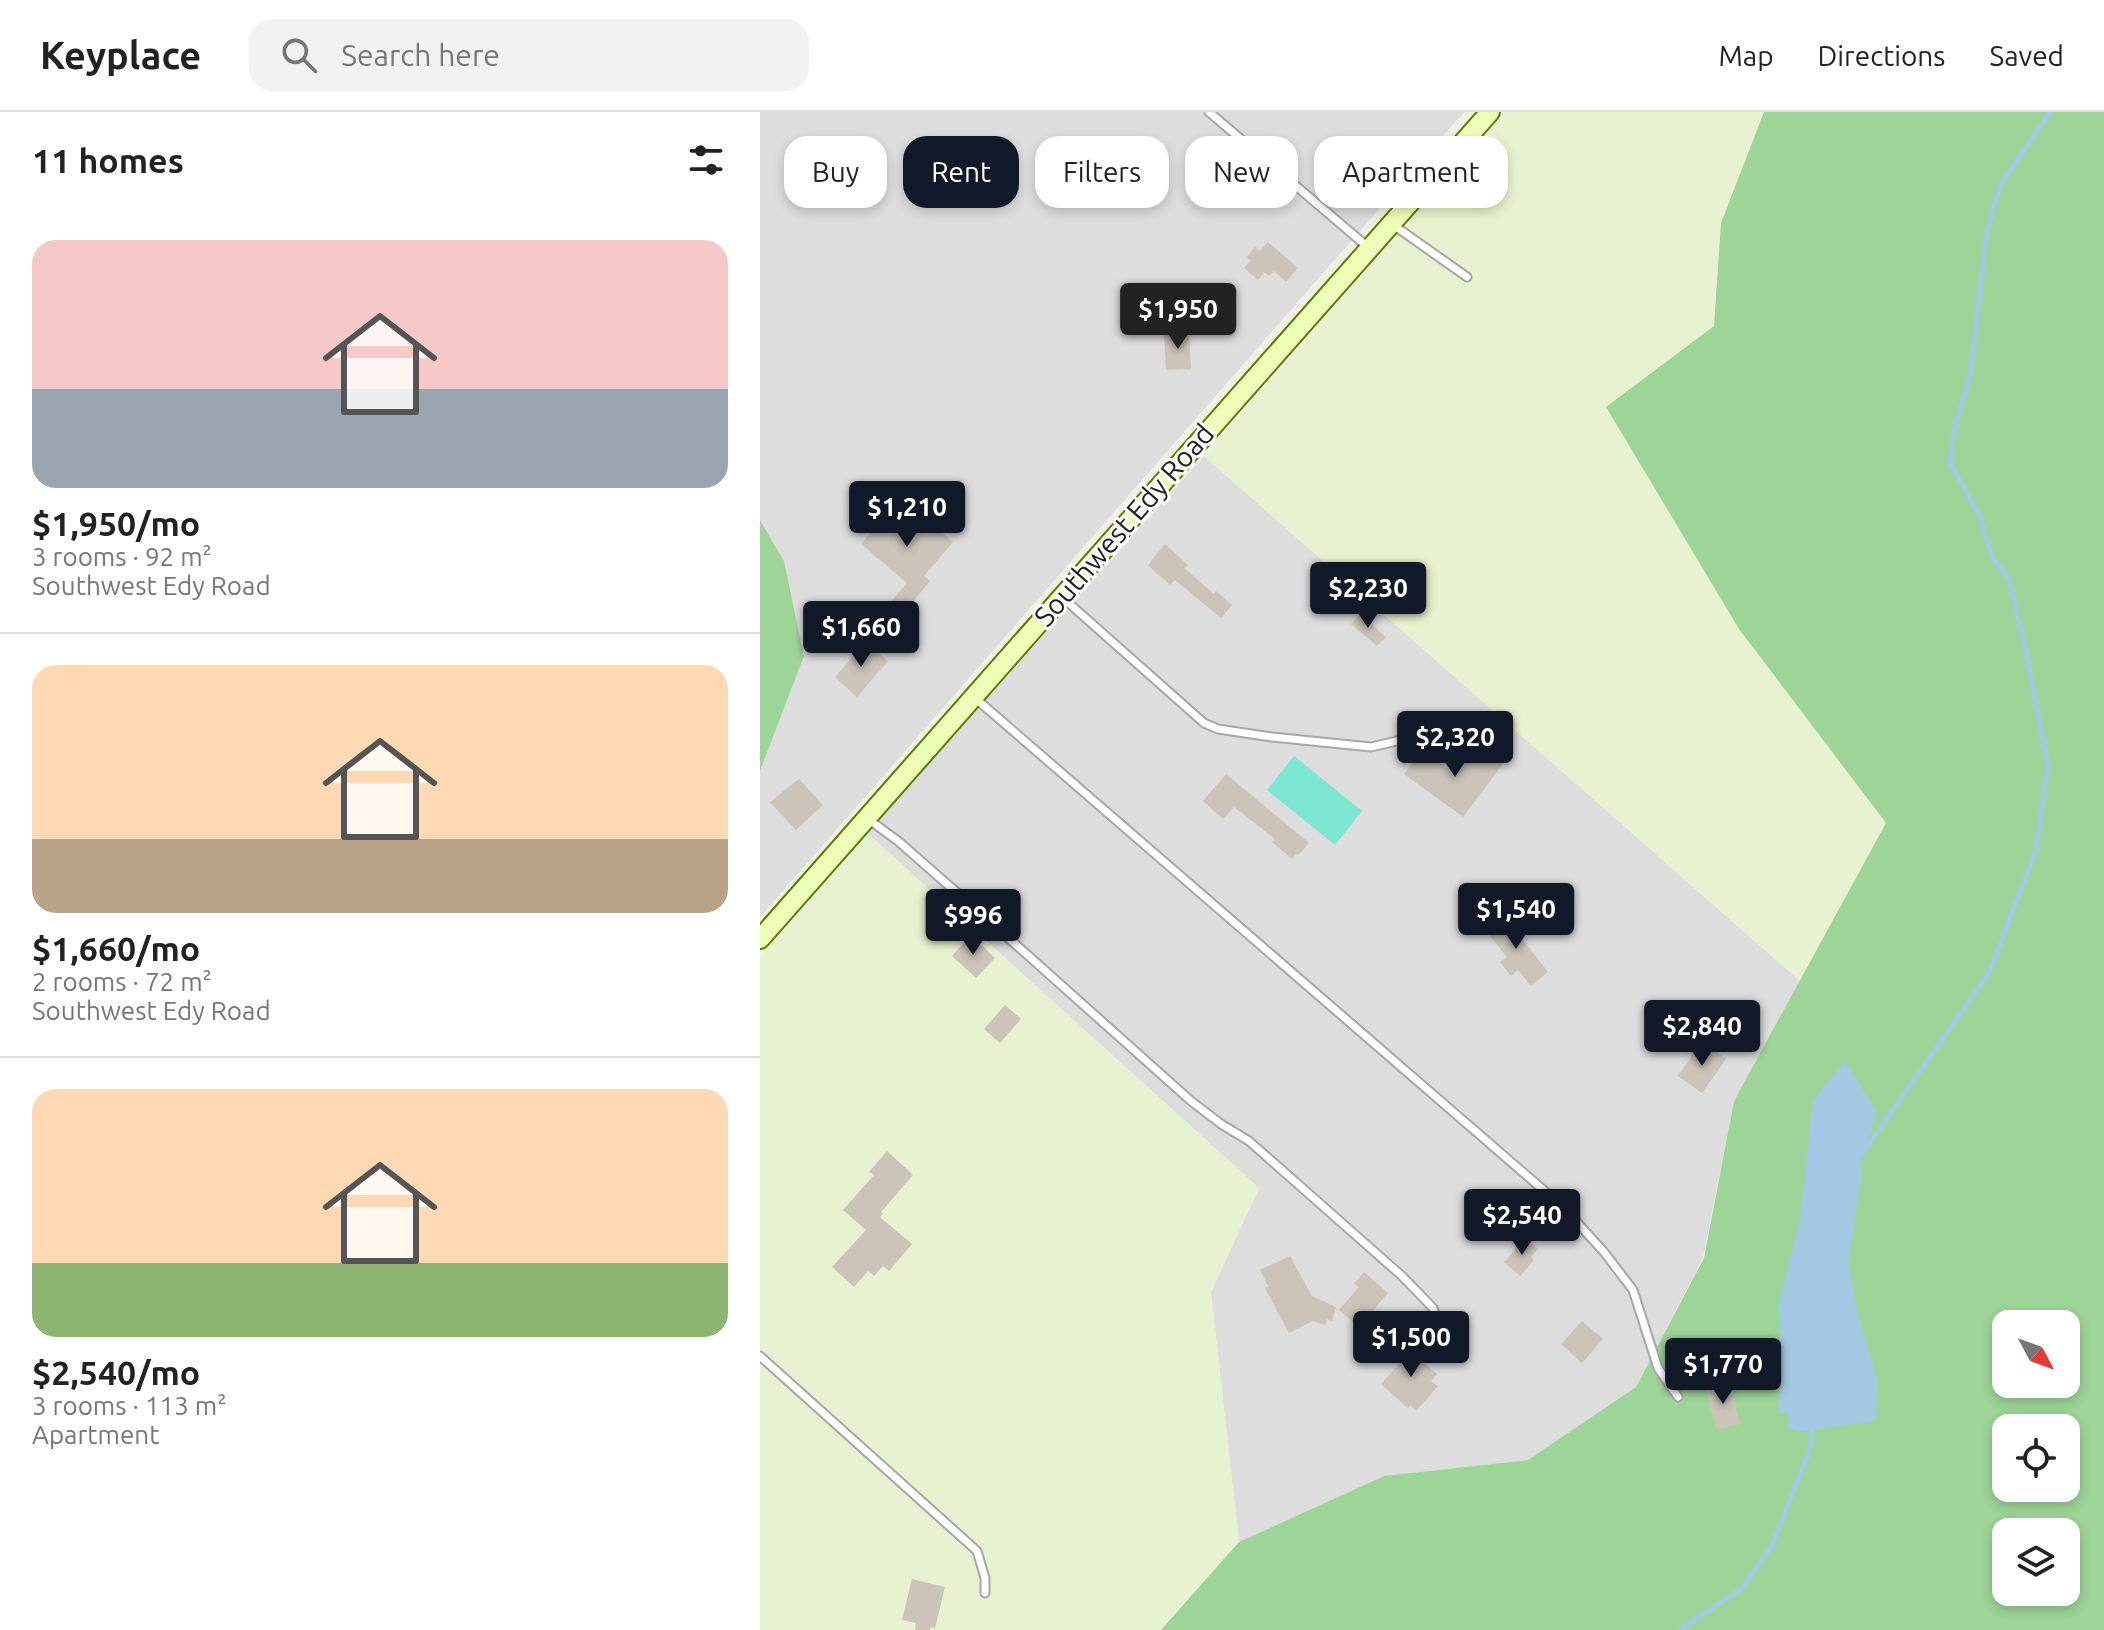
<!DOCTYPE html>
<html lang="en">
<head>
<meta charset="utf-8">
<style>
  body { margin:0; font-family:Ubuntu,sans-serif; background:#f2f2f2; color:#222; height:100vh; display:flex; flex-direction:column; font-size:30px; white-space:nowrap }
  * { box-sizing:border-box; margin:0 }
  p { font-size:26px; color:#767676 }
  .icon { flex:none; width:44px; height:44px; fill:none; stroke:currentColor; stroke-width:2; stroke-linecap:round; stroke-linejoin:round }
  .map { position:relative; flex:1; overflow:hidden }
  .side { display:flex; flex-direction:column; background:#fff; width:760px }
  .side>* { flex:none }
  .top-card { position:absolute; left:24px; top:24px; width:760px; height:72px; display:flex; gap:16px }
  .needle { width:52px; rotate:131deg }
  .tools { position:absolute; left:1232px; top:1198px; display:grid; gap:16px }
  .tools a { display:grid; place-items:center; width:88px; height:88px; border-radius:16px; background:#fff; box-shadow:0 4px 12px #0003; font-size:40px }
  .price { position:absolute; translate:-50% -68px; padding:0 18px; border-radius:8px; background:#111827; color:#fff; font-size:26px; line-height:52px; filter:drop-shadow(0 2px 4px #0008) }
  .price::after { content:''; position:absolute; left:50%; top:48px; width:24px; height:18px; margin-left:-12px; background:inherit; clip-path:polygon(0 0,100% 0,50% 100%) }
  .price.current { background:#222; color:#fff }
  ul { padding:0; list-style:none }
  li { display:grid; align-content:center; gap:16px; height:424px; padding:0 32px }
  li+li { border-top:2px solid #e0e0e0 }
  li span { display:grid; place-items:center; height:248px; border-radius:24px; color:#555 }
  li>.icon { margin-inline-start:auto }
  span .icon { width:144px; height:144px; fill:#fffc; stroke-width:1 }
  li b { font-size:34px }
  h2 { display:flex; justify-content:space-between; align-items:center; height:96px; padding:0 32px; font-size:34px }
  .chip { padding:0 28px; border-radius:24px; background:#fff; box-shadow:0 4px 12px #0003; font-size:28px; line-height:72px }
  .chip.current { background:#111827; color:#fff }
  header { display:flex; align-items:center; gap:48px; box-sizing:border-box; height:112px; padding:0 40px; background:#fff; border-bottom:2px solid #e0e0e0 }
  header strong { font-size:38px }
  nav { display:flex; gap:44px; margin-inline-start:auto; font-size:28px }
  .search { width:560px; height:72px; background:#f2f2f2; display:flex; align-items:center; gap:20px; box-sizing:border-box; padding:0 28px; border-radius:24px; color:#767676; font-size:30px }
  main { display:flex; flex:1; min-height:0 }
  .map>svg:first-child { display:block }
  .residential { fill:#dedddd }
  .farmland { fill:#e9f2d0 }
  .forest { fill:#9dd497; fill-rule:evenodd }
  .pitch { fill:#7de7d3 }
  .water { fill:#a3c8e3 }
  .lines { fill:none; stroke-linecap:round; stroke-linejoin:round }
  .stream { stroke:#a3c8e3; stroke-width:5 }
  .building { fill:#cac4b9 }
  .lane-casing { stroke:#a7a7a7; stroke-width:11 }
  .secondary-casing { stroke:#587f00; stroke-width:22 }
  .lane { stroke:#fff; stroke-width:7 }
  .secondary { stroke:#edffb7; stroke-width:18 }
  .labels { text-anchor:middle; stroke-width:6; stroke-linejoin:round; paint-order:stroke }
  .street-label { font-size:28px; fill:#202020; stroke:#fff }
</style>
</head>
<body>
<header>
<strong>Keyplace</strong>
<div class="search"><svg class="icon" aria-label="search" viewBox="0 0 24 24"><circle cx="10" cy="10" r="6"/><path d="M15 15l6 6"/></svg>Search here</div>
<nav><a>Map</a><a>Directions</a><a>Saved</a></nav>
</header>
<main>
<section class="side">
<h2>11 homes<svg class="icon" aria-label="filters" viewBox="0 0 24 24"><path d="M4 7h16M4 17h16"/><circle cx="9" cy="7" r="2"/><circle cx="15" cy="17" r="2"/></svg></h2>
<ul>
<li><span style="background:linear-gradient(#f6c9c9 60%,#9aa5b1 0)"><svg class="icon" aria-label="home" viewBox="0 0 24 24"><path d="M3 11l9-7 9 7M6 9v11h12V9"/></svg></span><div><b>$1,950/mo</b><p>3 rooms · 92 m²</p><p>Southwest Edy Road</p></div></li>
<li><span style="background:linear-gradient(#ffd9b3 70%,#b9a48a 0)"><svg class="icon" aria-label="home" viewBox="0 0 24 24"><path d="M3 11l9-7 9 7M6 9v11h12V9"/></svg></span><div><b>$1,660/mo</b><p>2 rooms · 72 m²</p><p>Southwest Edy Road</p></div></li>
<li><span style="background:linear-gradient(#ffd9b3 70%,#8fb573 0)"><svg class="icon" aria-label="home" viewBox="0 0 24 24"><path d="M3 11l9-7 9 7M6 9v11h12V9"/></svg></span><div><b>$2,540/mo</b><p>3 rooms · 113 m²</p><p>Apartment</p></div></li>
</ul>
</section>
<div class="map">
<svg width="1344" height="1518" viewBox="0 0 1344 1518">
  <rect width="100%" height="100%" fill="#f2f0e6"/>
  <g class="residential">
    <path d="M0,0H704L0,805V659L44,544L24,449L0,408Z"/>
    <path d="M444,344L1040,869L974,989L943,1146L876,1275L768,1348L624,1364L479,1430L451,1180L499,1076L107,721Z"/>
  </g>
  <g class="farmland">
    <path d="M745,0H1004L961,111L954,214L846,295L979,517L1126,711L1040,869L444,344Z"/>
    <path d="M107,721L499,1076L451,1180L479,1430L401,1518H0V844Z"/>
  </g>
  <g class="forest">
    <path d="M1004,0H1344V1518H401L479,1430L624,1364L768,1348L876,1275L944,1146L974,989L1126,711L979,517L846,295L954,214L961,111ZM1246,1212H1306V1272H1246ZM1246,1316H1306V1376H1246ZM1246,1420H1306V1480H1246Z"/>
    <path d="M0,408L24,449L44,544L0,659Z"/>
  </g>
  <path class="pitch" d="M534,644L602,699L575,733L507,678Z"/>
  <path class="water" d="M1085,949L1117,1000L1100,1053L1102,1061L1089,1148L1096,1195L1117,1267L1116,1309L1038,1320L1029,1315L1027,1301H1018L1022,1265L1019,1192L1040,1107L1053,989Z"/>
  <g class="lines">
    <g class="stream">
      <path d="M1102,1042L1229,861L1276,738L1288,654L1266,539L1249,466L1232,445L1220,404L1190,351L1195,315L1210,264L1227,120L1240,74L1290,0"/>
      <path d="M920,1518L982,1476L1012,1434L1049,1340L1053,1313"/>
    </g>
  </g>
  <g class="building">
    <path d="M508,130L538,156L526,170L514,159L509,164L504,160L498,168L484,156L491,148L487,145L495,135L500,139Z"/>
    <path d="M429,220L431,257L406,258L404,221Z"/>
    <path d="M140,385L193,430L164,464L170,469L142,503L129,492L147,471L101,432Z"/>
    <path d="M405,432L428,453L424,456L454,482L456,479L472,493L461,506L415,468L410,473L388,453Z"/>
    <path d="M600,502L626,525L617,534L591,512Z"/>
    <path d="M106,530L128,549L97,585L75,565Z"/>
    <path d="M718,633L743,652L703,705L644,662L663,638L696,663Z"/>
    <path d="M466,662L549,731L538,743L536,742L532,747L512,730L515,727L474,695L463,707L443,689Z"/>
    <path d="M39,667L63,693L36,718L10,690Z"/>
    <path d="M743,802L788,860L771,874L758,858L751,864L740,850L747,845L724,817Z"/>
    <path d="M211,823L235,846L216,866L192,844Z"/>
    <path d="M245,893L261,907L240,931L224,917Z"/>
    <path d="M942,930L966,947L942,981L918,964Z"/>
    <path d="M127,1039L153,1063L121,1100L123,1102L120,1105L152,1132L129,1159L123,1154L114,1164L108,1159L94,1175L72,1155L106,1118L83,1098L114,1063L109,1060Z"/>
    <path d="M765,1126L778,1137L771,1145L774,1148L760,1164L744,1150Z"/>
    <path d="M530,1144L552,1184L576,1195L572,1209L567,1207L565,1213L553,1209L529,1221L505,1176L508,1174L500,1158Z"/>
    <path d="M604,1160L628,1181L599,1215L579,1198L599,1175L594,1172Z"/>
    <path d="M822,1209L843,1227L822,1251L801,1232Z"/>
    <path d="M644,1233L651,1239L653,1236L667,1249L665,1252L677,1262L671,1269L678,1274L656,1299L650,1293L648,1296L621,1272L640,1251L633,1245Z"/>
    <path d="M971,1271L980,1312L956,1318L946,1277Z"/>
    <path d="M152,1467L185,1475L175,1516L171,1515L170,1518H155L156,1511L142,1508Z"/>
  </g>
  <g class="lines">
    <g class="lane-casing">
      <g id="lane">
        <path d="M449,0L609,136"/>
        <path d="M632,112L707,165"/>
        <path d="M303,486L444,611L458,617L512,625L611,635L654,625"/>
        <path d="M215,586L803,1095L844,1140L873,1178L898,1256L918,1285"/>
        <path d="M108,707L138,729L244,822L431,989L461,1012L489,1029L642,1164L673,1196L680,1218"/>
        <path d="M0,1244L217,1439L225,1466V1481"/>
      </g>
    </g>
    <g class="secondary-casing">
      <path id="secondary" d="M0,827L730,0"/>
    </g>
    <use href="#lane" class="lane"/>
    <use href="#secondary" class="secondary"/>
  </g>
  <g class="labels">
    <g class="street-label">
      <text transform="translate(364 413) rotate(-49)" y="10">Southwest Edy Road</text>
    </g>
  </g>
</svg>
<div class="tools">
<a><svg class="needle" viewBox="-14 -14 28 28"><path d="M0-13l5 13h-10z" fill="#e53935"/><path d="M0 13l5-13h-10z" fill="#767676"/></svg></a>
<a><svg class="icon" aria-label="locate" viewBox="0 0 24 24"><circle cx="12" cy="12" r="6"/><path d="M12 2v4M12 18v4M2 12h4M18 12h4"/></svg></a>
<a><svg class="icon" aria-label="layers" viewBox="0 0 24 24"><path d="M12 4l9 5-9 5-9-5zM3 14l9 5 9-5"/></svg></a>
</div>
<b class="price current" style="left:418px;top:239px">$1,950</b>
<b class="price" style="left:147px;top:437px">$1,210</b>
<b class="price" style="left:608px;top:518px">$2,230</b>
<b class="price" style="left:101px;top:557px">$1,660</b>
<b class="price" style="left:695px;top:667px">$2,320</b>
<b class="price" style="left:756px;top:839px">$1,540</b>
<b class="price" style="left:213px;top:845px">$996</b>
<b class="price" style="left:942px;top:956px">$2,840</b>
<b class="price" style="left:762px;top:1145px">$2,540</b>
<b class="price" style="left:651px;top:1267px">$1,500</b>
<b class="price" style="left:963px;top:1294px">$1,770</b>
<div class="top-card">
<a class="chip">Buy</a>
<a class="chip current">Rent</a>
<a class="chip">Filters</a>
<a class="chip">New</a>
<a class="chip">Apartment</a>
</div>
</div>
</main>
</body>
</html>
